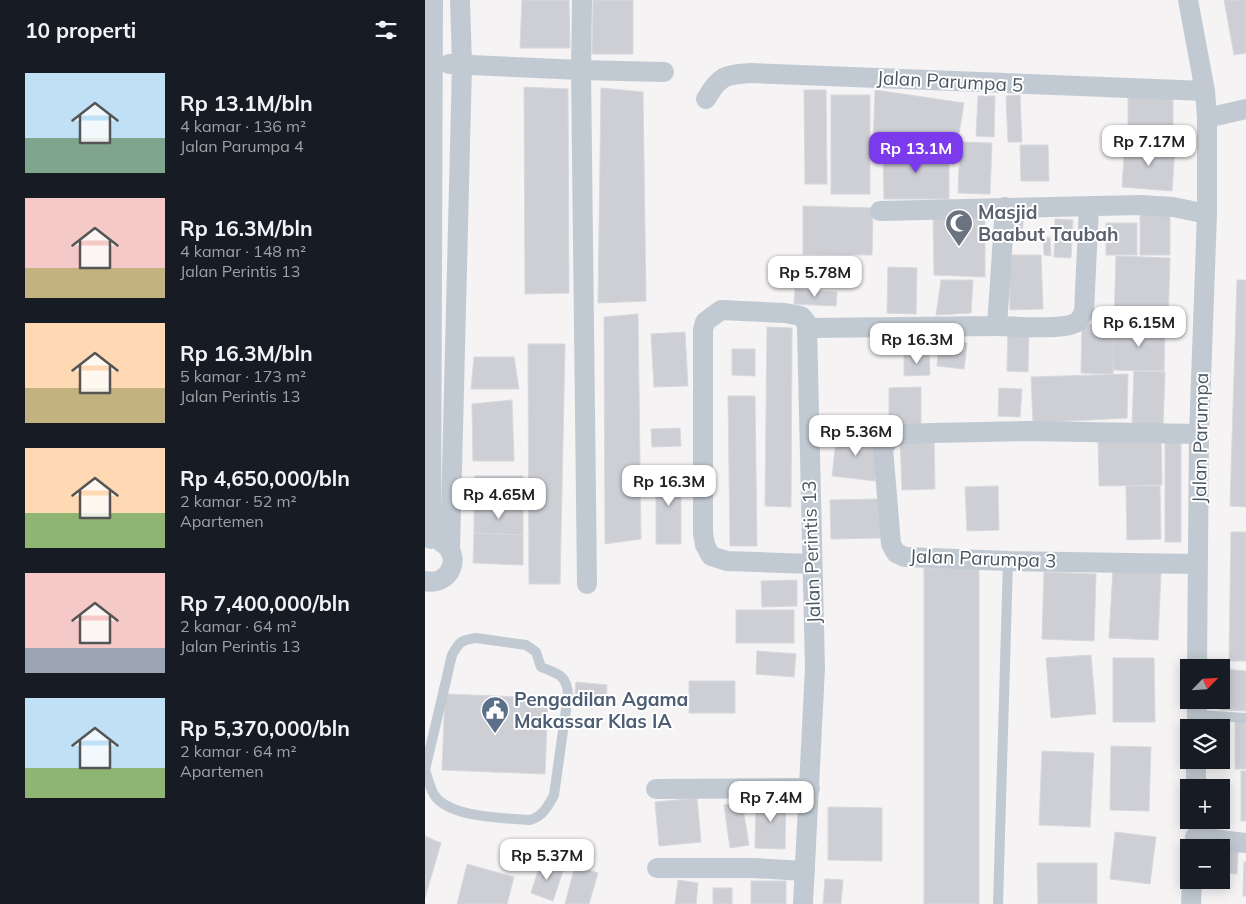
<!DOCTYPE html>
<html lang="id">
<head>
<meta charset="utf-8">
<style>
  body { margin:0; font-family:Mulish,sans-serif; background:#20242c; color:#f1f3f6; height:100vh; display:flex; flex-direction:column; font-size:19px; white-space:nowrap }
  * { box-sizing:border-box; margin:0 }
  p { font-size:16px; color:#9ea1a6 }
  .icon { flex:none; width:28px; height:28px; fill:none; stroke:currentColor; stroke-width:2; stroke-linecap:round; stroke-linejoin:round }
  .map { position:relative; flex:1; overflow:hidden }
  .sheet { display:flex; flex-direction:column; background:#171b24; width:425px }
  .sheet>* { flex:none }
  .needle { width:32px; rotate:65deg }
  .tools { position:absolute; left:755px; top:659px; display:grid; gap:10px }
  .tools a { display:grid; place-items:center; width:50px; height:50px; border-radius:0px; background:#171b24; box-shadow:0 2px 12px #0003; font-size:25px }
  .price { position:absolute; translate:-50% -42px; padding:0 11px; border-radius:10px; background:#fff; color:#222; font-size:16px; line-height:32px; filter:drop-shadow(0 1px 2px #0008) }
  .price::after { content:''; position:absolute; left:50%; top:30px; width:15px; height:11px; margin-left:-8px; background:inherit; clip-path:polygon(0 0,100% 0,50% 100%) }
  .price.on { background:#7c3aed; color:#fff }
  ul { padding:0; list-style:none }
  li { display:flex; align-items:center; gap:15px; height:125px; padding:0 25px }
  li span { display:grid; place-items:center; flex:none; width:140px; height:100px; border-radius:0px; color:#555 }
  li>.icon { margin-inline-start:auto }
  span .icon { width:60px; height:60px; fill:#fffc; stroke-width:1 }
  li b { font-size:21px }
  h2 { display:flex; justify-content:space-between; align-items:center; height:60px; padding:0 25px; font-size:21px }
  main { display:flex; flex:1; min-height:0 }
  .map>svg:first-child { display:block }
  .building { fill:#cdcfd5; stroke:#d7d9de }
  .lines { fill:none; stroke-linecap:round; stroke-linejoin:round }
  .lane { stroke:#c1cad2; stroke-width:10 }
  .street { stroke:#c1cad2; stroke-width:20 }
  .labels { text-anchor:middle; stroke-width:4; stroke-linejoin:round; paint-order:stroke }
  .street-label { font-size:19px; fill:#4a5661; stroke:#fff }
  .worship-label { font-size:19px; font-weight:bold; fill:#5b616d; stroke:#fff; text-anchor:start }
  .service-label { font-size:19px; font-weight:bold; fill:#4e5e75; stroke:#fff; text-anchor:start }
</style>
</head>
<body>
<main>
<section class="sheet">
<h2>10 properti<svg class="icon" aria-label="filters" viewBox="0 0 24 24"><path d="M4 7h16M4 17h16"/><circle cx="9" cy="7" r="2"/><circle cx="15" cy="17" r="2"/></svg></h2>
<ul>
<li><span style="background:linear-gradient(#bfe0f5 65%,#7fa58c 0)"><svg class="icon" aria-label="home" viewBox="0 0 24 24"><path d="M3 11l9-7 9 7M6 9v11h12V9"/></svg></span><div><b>Rp 13.1M/bln</b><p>4 kamar · 136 m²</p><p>Jalan Parumpa 4</p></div></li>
<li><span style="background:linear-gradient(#f6c9c9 70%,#c2b280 0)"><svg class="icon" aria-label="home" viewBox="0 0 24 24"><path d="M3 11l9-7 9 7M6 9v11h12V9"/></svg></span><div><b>Rp 16.3M/bln</b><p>4 kamar · 148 m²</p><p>Jalan Perintis 13</p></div></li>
<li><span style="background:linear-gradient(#ffd9b3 65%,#c2b280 0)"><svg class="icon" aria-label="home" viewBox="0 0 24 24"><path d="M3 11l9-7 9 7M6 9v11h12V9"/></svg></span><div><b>Rp 16.3M/bln</b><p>5 kamar · 173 m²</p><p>Jalan Perintis 13</p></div></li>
<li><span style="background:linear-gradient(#ffd9b3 65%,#8fb573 0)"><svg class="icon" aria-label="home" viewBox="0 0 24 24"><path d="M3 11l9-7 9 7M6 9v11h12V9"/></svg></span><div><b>Rp 4,650,000/bln</b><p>2 kamar · 52 m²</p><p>Apartemen</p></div></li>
<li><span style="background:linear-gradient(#f6c9c9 75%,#9aa5b1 0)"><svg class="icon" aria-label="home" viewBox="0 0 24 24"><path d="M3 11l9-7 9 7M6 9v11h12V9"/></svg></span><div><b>Rp 7,400,000/bln</b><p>2 kamar · 64 m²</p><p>Jalan Perintis 13</p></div></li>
<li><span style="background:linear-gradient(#bfe0f5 70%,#8fb573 0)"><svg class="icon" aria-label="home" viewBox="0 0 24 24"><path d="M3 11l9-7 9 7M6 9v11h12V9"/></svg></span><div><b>Rp 5,370,000/bln</b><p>2 kamar · 64 m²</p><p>Apartemen</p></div></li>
</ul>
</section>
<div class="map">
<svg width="821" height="904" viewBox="0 0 821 904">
  <rect width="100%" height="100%" fill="#f5f3f3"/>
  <g class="building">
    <path d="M97,0H144L145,48H95Z"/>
    <path d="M168,0H208V54H167Z"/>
    <path d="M799,0H821V53L809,55Z"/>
    <path d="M99,87L143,89L144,293L100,294Z"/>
    <path d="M176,88L218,92L221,301L173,303Z"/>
    <path d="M379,90H401L402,184H380Z"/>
    <path d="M450,90L539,103L534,134L448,147Z"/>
    <rect x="406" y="95" width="39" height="99"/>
    <path d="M595,95L597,142H583L581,96Z"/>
    <path d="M553,96H570L569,137L551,136Z"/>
    <rect x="703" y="96" width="45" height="36"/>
    <path d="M535,142L567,143L565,194L533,193Z"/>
    <path d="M700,143L750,147L747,191L697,187Z"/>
    <path d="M595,145H623L624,181H596Z"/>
    <path d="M524,149V199H459L458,151Z"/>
    <path d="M378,206L448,208L447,255L378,254Z"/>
    <rect x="715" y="207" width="30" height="48"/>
    <path d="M586,211L599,212L597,236L585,235Z"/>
    <path d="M508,217L560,219V277L509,275Z"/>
    <path d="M630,219L648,220L646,258L629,257Z"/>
    <rect x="681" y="223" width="31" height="32"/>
    <path d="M625,237L626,256L619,255L618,238Z"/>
    <path d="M584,255H616L618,309L585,310Z"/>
    <path d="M691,256L745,258L743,324L689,322Z"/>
    <path d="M370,263L407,266L406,283L369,280Z"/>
    <path d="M463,267L492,268L491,314L462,313Z"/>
    <path d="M516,280H548L546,313L511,315Z"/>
    <path d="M812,280H821V507L805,506Z"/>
    <path d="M370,289L412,292L411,306L369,304Z"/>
    <path d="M213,314L216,539L180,544L179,317Z"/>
    <path d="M657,324L689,325L688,374L656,373Z"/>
    <path d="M689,325H740L739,371L688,370Z"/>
    <path d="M342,327L367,328L366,507L340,506Z"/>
    <path d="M583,328L604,329L603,372L582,371Z"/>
    <path d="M260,332L263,386L229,387L226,334Z"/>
    <path d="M479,332L496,334L494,349L477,348Z"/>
    <path d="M514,340L542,343L539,369L512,366Z"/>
    <path d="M103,344H140L135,584H104Z"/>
    <path d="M307,349H330V376L307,375Z"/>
    <path d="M479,355H504L505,375L479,376Z"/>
    <path d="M49,357H89L94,389H46Z"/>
    <path d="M709,371L740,372L738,426L707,425Z"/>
    <path d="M703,374L702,418L608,423L606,377Z"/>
    <path d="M496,387V426H464V388Z"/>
    <path d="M574,388L597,389L595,417L573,416Z"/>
    <path d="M303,396H330L332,546H305Z"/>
    <path d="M87,400L89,461H48L47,404Z"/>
    <path d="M255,428L256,446L227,447L226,429Z"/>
    <path d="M412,433L455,438L450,481L407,476Z"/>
    <path d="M509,436L510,489L477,490L475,437Z"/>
    <path d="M736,436L737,485L674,486L673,437Z"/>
    <rect x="740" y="442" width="16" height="100"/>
    <rect x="231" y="470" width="25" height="74"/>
    <path d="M50,476H98V506H49Z"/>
    <path d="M573,486L574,530L542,531L540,487Z"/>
    <path d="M701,486H735L736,539L702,540Z"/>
    <path d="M455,499L456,538L406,539L405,500Z"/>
    <path d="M49,506H98V535L49,533Z"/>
    <path d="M806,532H821V661H804Z"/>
    <path d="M49,533L98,535V565L48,563Z"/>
    <rect x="499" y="568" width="55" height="336"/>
    <path d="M688,569L736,572L733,640L684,638Z"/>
    <path d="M619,572L671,574L669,641L617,639Z"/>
    <path d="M372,580V606L337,607L336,581Z"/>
    <rect x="311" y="610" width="58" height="33"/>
    <path d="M332,651L371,654L369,677L331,674Z"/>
    <path d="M666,655L671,714L626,718L621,658Z"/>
    <path d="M688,658H729L730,722H688Z"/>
    <path d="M797,669L821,671V711L795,710Z"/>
    <rect x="264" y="681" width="46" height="32"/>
    <path d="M151,682L182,685L181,699L150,696Z"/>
    <path d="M20,694L123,698L120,774L17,770Z"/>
    <rect x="810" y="721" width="11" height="48"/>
    <path d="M686,746L726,747L724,811L685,810Z"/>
    <path d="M617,751L669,753L665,827L614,825Z"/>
    <rect x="816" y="771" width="5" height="50"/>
    <path d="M331,797H361L360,849L330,848Z"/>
    <path d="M272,798L276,842L234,846L230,802Z"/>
    <path d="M317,802L324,845L305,848L299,805Z"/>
    <path d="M403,807L457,808V861L403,860Z"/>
    <path d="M690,832L731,837L725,884L685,879Z"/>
    <path d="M0,836L16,843L0,898Z"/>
    <path d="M800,850H813L812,874L799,873Z"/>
    <path d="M116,861L139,868L128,901L106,893Z"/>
    <path d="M819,862H821V896H818Z"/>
    <path d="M612,863H672V904H613Z"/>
    <path d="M42,864L89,877L82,904H32Z"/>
    <path d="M150,866L173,873L164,904H140Z"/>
    <path d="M400,879L418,880L416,904H398Z"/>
    <path d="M253,880L273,883L271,904H250Z"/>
    <rect x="326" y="881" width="35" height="23"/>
    <rect x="288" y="888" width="19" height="16"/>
  </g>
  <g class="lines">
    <g class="lane">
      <path d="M51,638L101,645L111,652L116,667C133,674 142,675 143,695L129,795C123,806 118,816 105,820C80,818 26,818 10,796C5,789 3,778 0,770L27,655C34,642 36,640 51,638Z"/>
      <path d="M772,715L821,718"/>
      <path d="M573,904L583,561"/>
    </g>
    <g class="street">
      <path d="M157,0L156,70L162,584"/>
      <path d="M763,0L780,91L782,118V214L774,434L772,668"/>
      <path d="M24,64L156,70L239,72"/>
      <path d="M281,99C295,75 300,75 327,73L780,91"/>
      <path d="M782,118L821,109"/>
      <path d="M455,211L715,205L748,207L782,214"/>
      <path d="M572,326C589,326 639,331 652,322C655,320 657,315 659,312L664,206"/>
      <path d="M382,328L381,322L376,316L360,313L296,310L280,322L278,330V533L280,545L286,556L302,561L387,564"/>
      <path d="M6,539L8,0"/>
      <path d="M25,551L37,65L35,0"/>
      <path d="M772,564L583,561L480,557L471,553L466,544L458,448L464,440L475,434L508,433L602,431L774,434"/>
      <path d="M0,581C25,587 39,555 16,542"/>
      <path d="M772,728V700"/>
      <path d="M771,788V760"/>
      <path d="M231,789L385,788"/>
      <path d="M770,837L821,843"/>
      <path d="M232,868H328L380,871"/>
      <path d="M378,904L390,668L382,328L572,326L580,207"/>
      <path d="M766,904L767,880"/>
    </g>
  </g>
  <defs>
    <g id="mosque-pin" transform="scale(1.4375)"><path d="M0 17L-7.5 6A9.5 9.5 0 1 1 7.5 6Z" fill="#6b7280" stroke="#fff"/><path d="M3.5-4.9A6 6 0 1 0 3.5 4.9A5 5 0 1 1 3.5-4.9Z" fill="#fff"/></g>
    <g id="civic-pin" transform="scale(1.4375)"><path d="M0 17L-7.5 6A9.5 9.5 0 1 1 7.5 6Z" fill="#5c6f8a" stroke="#fff"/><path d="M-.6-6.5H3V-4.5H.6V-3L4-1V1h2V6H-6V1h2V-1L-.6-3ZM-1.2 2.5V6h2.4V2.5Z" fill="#fff"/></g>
  </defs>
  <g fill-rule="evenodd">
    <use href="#mosque-pin" x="534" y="223"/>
    <use href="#civic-pin" x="70" y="710"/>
  </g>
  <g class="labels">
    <g class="street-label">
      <text transform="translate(525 81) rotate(3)" y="7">Jalan Parumpa 5</text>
      <text transform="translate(775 438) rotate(-89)" y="7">Jalan Parumpa</text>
      <text transform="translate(386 552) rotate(-92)" y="7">Jalan Perintis 13</text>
      <text transform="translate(558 558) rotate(2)" y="7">Jalan Parumpa 3</text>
    </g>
    <g class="worship-label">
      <text x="553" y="219">Masjid<tspan x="553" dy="22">Baabut Taubah</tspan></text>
    </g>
    <g class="service-label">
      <text x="89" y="706">Pengadilan Agama<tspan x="89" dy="22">Makassar Klas IA</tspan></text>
    </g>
  </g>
</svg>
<div class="tools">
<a><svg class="needle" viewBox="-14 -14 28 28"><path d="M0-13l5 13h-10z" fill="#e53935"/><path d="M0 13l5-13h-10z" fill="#9ea1a6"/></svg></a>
<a><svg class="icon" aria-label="layers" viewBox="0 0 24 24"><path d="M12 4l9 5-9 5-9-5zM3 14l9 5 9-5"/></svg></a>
<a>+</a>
<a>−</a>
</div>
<b class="price" style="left:724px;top:167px">Rp 7.17M</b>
<b class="price on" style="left:491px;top:174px">Rp 13.1M</b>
<b class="price" style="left:390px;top:298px">Rp 5.78M</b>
<b class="price" style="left:714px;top:348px">Rp 6.15M</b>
<b class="price" style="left:492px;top:365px">Rp 16.3M</b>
<b class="price" style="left:431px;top:457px">Rp 5.36M</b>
<b class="price" style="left:244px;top:507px">Rp 16.3M</b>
<b class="price" style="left:74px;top:520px">Rp 4.65M</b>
<b class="price" style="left:346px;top:823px">Rp 7.4M</b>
<b class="price" style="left:122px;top:881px">Rp 5.37M</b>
</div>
</main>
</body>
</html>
